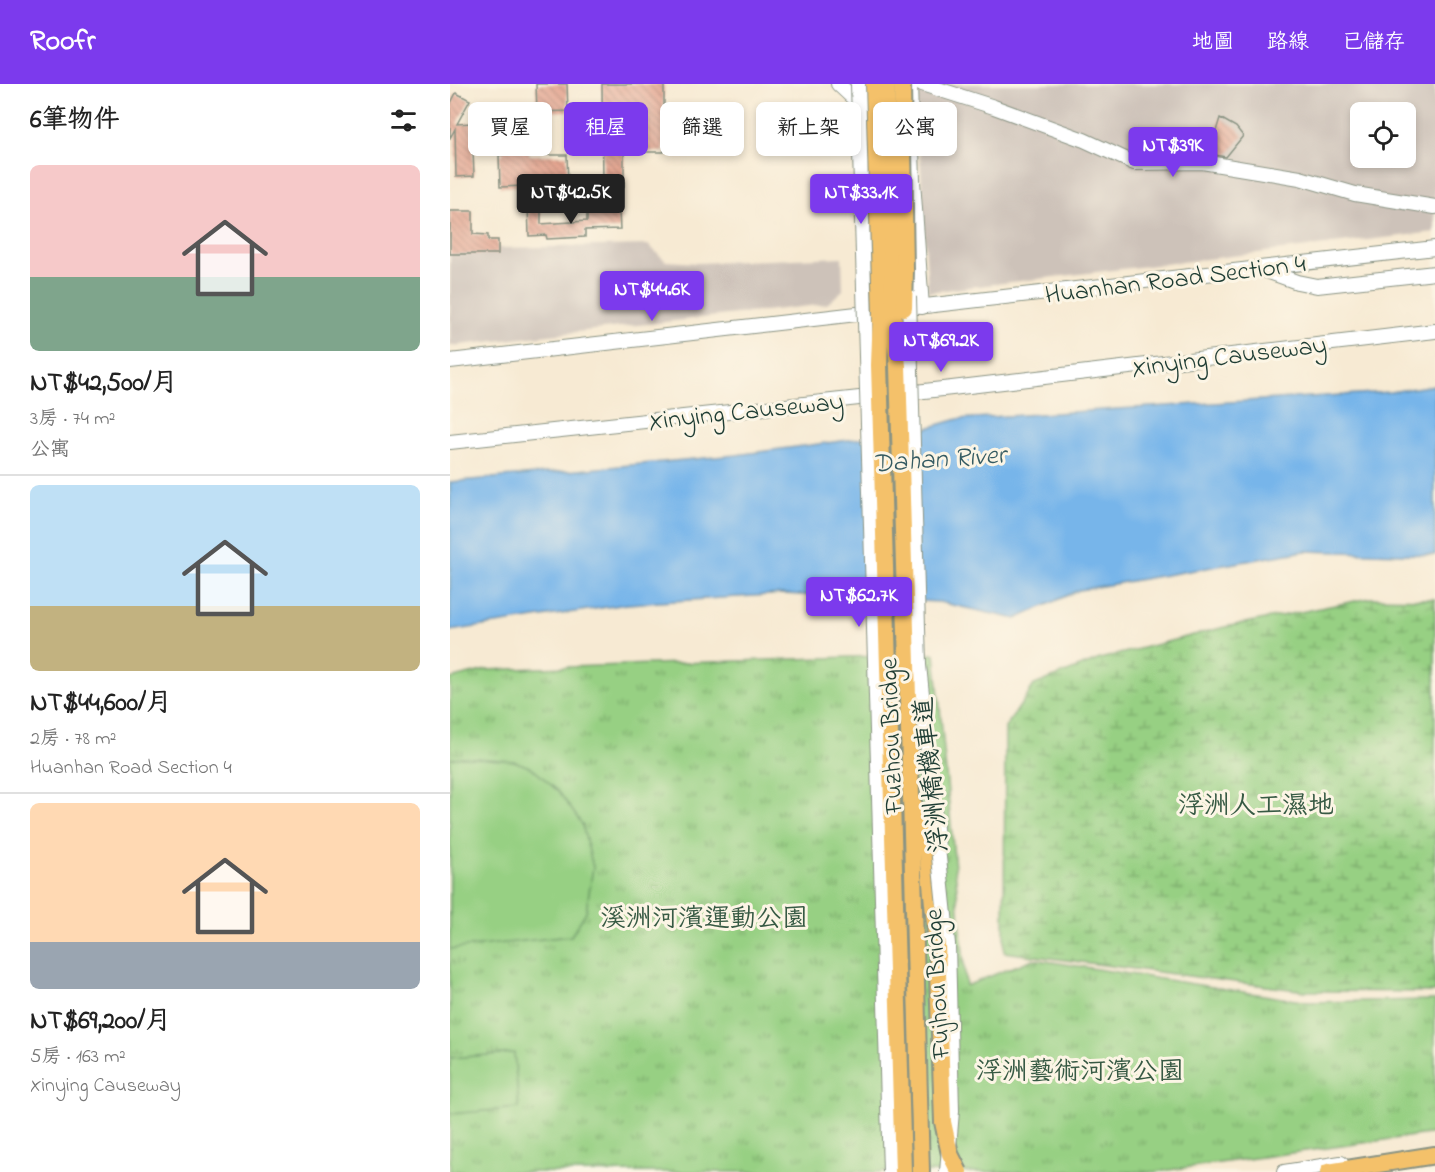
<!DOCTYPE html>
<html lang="zh-TW">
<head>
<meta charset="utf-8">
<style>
  body { margin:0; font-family:"Indie Flower","LXGW WenKai TC",sans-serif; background:#f6f6f6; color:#222; height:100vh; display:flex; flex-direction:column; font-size:22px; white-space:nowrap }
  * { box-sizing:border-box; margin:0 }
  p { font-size:20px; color:#767676 }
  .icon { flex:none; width:33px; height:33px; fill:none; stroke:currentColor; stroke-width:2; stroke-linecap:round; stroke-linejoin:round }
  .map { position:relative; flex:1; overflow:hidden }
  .sheet { display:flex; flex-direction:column; background:#fff; width:450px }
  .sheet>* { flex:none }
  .banner { position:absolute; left:18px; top:18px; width:570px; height:54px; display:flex; gap:12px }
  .fabs { position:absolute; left:900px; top:18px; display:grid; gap:12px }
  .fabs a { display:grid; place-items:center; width:66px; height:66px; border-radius:9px; background:#fff; box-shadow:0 3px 9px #0003; font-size:30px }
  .price { position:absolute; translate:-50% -51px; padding:0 14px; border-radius:6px; background:#7c3aed; color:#fff; font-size:20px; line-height:39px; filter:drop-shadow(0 2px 3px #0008) }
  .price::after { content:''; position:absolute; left:50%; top:36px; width:18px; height:14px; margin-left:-9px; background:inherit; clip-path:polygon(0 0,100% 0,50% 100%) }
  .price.selected { background:#222; color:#fff }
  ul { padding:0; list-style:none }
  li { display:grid; align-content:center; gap:12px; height:318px; padding:0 30px }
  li+li { border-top:2px solid #e0e0e0 }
  li span { display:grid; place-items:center; height:186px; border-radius:9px; color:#555 }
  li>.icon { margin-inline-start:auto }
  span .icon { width:108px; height:108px; fill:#fffc; stroke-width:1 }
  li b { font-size:26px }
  h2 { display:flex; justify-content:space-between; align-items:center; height:72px; padding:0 30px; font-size:26px }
  .chip { padding:0 21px; border-radius:9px; background:#fff; box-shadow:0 3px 9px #0003; font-size:21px; line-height:54px }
  .chip.selected { background:#7c3aed; color:#fff }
  header { display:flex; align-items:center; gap:36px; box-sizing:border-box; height:84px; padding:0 30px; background:#7c3aed; color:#fff }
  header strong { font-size:28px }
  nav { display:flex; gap:33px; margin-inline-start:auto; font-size:21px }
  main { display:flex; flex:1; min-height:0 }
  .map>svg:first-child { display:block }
  .industrial { fill:#cdc2b9; fill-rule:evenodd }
  .grass { fill:url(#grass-tufts); stroke:#5b865c; stroke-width:1.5 }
  .wetland { fill:url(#wetland-marsh); stroke:#5b865c; stroke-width:1.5 }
  .pitch { fill:#97d083; stroke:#5b865c; stroke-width:1.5 }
  .water { fill:#77b5ea; stroke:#4b798f; stroke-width:1.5 }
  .building { fill:url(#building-back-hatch) }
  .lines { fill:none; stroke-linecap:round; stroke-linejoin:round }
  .minor-casing { stroke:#8b9484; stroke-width:16 }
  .major-casing { stroke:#8b9484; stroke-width:20 }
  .minor { stroke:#fff; stroke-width:14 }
  .major { stroke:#f4c16a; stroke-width:16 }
  .minor-bridge-casing { stroke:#8b9484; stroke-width:16; stroke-linecap:butt }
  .major-bridge-casing { stroke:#8b9484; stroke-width:20; stroke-linecap:butt }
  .minor-bridge { stroke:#fff; stroke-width:14 }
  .major-bridge { stroke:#f4c16a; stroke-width:16 }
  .labels { text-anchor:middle; stroke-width:6; stroke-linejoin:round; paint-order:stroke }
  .street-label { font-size:26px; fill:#1f3d34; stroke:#fcf5e5 }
  .park-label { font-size:26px; fill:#375a44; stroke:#fcf5e5 }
  .water-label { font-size:27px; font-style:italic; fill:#355b62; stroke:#fcf5e5 }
</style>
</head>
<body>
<header>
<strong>Roofr</strong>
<nav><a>地圖</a><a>路線</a><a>已儲存</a></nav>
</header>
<main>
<section class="sheet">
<h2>6筆物件<svg class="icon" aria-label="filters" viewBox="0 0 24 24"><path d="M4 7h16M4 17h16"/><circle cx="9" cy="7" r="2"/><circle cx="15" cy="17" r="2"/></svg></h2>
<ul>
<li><span style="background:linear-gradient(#f6c9c9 60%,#7fa58c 0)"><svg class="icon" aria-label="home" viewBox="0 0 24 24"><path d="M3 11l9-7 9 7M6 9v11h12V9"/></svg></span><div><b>NT$42,500/月</b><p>3房 · 74 m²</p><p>公寓</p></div></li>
<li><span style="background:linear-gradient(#bfe0f5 65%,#c2b280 0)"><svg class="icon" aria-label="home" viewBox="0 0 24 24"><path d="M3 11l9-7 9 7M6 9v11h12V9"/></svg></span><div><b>NT$44,600/月</b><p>2房 · 78 m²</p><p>Huanhan Road Section 4</p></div></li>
<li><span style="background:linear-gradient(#ffd9b3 75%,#9aa5b1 0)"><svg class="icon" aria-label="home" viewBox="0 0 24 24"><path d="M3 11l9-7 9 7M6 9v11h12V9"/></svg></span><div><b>NT$69,200/月</b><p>5房 · 163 m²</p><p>Xinying Causeway</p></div></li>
</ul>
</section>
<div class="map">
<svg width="985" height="1088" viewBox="0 0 985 1088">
  <defs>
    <pattern id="grass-tufts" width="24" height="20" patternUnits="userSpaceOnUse" patternTransform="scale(1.5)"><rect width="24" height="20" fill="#97d083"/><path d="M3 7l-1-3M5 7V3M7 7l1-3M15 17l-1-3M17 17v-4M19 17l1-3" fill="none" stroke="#7baa6c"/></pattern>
    <pattern id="wetland-marsh" width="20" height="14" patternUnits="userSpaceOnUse" patternTransform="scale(1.5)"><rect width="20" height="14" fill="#97d083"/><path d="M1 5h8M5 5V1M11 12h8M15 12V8" fill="none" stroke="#7baa6c"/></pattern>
    <pattern id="building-back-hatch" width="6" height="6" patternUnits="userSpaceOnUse" patternTransform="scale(1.5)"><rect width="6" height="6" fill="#e3a28d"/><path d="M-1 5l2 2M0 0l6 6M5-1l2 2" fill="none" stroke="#b78574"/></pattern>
  </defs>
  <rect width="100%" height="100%" fill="#fcf5e5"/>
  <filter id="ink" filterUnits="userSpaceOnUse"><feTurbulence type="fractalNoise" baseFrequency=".0167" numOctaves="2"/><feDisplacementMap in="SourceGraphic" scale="12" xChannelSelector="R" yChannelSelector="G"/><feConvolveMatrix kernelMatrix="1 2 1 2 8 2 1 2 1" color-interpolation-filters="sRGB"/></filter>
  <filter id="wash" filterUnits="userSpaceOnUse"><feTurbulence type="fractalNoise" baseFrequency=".008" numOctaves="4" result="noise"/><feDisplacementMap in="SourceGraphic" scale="24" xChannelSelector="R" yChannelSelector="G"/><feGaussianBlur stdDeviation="1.35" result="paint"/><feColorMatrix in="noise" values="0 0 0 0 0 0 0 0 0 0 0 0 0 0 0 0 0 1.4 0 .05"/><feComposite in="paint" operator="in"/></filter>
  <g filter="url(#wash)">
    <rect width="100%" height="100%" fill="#f7ead3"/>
    <g class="industrial">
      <path d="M467,0H985V148L478,208L468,34ZM910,28H956V74H910Z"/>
      <path d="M198,161L216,177L248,179L392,173L393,206L377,220L0,262V165Z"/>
    </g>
    <path class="grass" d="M485,570L516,902L583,875L858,918L985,916V1049L705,1088H0V595L36,586Z"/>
    <path class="wetland" d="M920,514L985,515V908L855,907L554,868L555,644L584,601L650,575L775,543Z"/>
    <g class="pitch">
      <path d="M11,673L64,677L82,684L109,708L132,740L143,783L136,828L121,852L0,865V675Z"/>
      <path d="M64,969L69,1024L0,1030V974Z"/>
    </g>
    <path class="water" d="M985,301V471L855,467L629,506L566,535L489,518L333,510L177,520L0,547V398L286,371L467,347L508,335L940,308Z"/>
    <g id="blocks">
      <g class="building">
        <path d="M86,0H117L118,27L87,28Z"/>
        <path d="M152,0H214V68H195V22H174V103H153Z"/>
        <path d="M6,9L20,16L7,40L22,39L24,92L6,93L5,45L0,54V21Z"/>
        <path d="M78,34L79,71H117L118,100L50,103L49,71H53L51,47L57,35Z"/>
        <path d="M770,34L786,43L793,52L776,73L759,70Z"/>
        <path d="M78,121H91V140L137,137V129L169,128L170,145L135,146V153L97,155L96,151L79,152Z"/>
        <path d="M0,127H23V150L38,151V156H48V170H0Z"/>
      </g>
    </g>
  </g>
  <g filter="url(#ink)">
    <use href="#blocks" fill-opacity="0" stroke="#8b9484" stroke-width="1.5"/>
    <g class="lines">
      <g class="minor-casing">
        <g id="minor">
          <path d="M388,0L402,13"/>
          <path d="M460,0L463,97L472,223"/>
          <path d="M472,0L544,23L634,56L684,79L752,78L850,94L905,110L985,123"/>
          <path d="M811,185L847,198L867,202L985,189"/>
          <path d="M449,225L985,164"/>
          <path d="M0,277L424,228"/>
          <path d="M0,358L502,304L985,247"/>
          <path d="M834,1088L891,1079"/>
        </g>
      </g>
      <g class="major-casing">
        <g id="major">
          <path d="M461,712L471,1088"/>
          <path d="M464,721L476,750L487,860"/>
          <path d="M878,1088L985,1071"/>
        </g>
      </g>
      <use href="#minor" class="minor"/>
      <use href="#major" class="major"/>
      <g class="minor-bridge-casing">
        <g id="minor-bridge">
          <path d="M408,0L440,1088"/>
          <path d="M459,213L469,581L498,860L502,1027L497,1088"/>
        </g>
      </g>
      <g class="major-bridge-casing">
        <g id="major-bridge">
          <path d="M424,0L431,228L429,281L453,1088"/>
          <path d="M436,0L444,245L448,282L461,712"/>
          <path d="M452,0L455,186L454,224"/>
          <path d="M487,860L493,1038L500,1070L509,1088"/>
        </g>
      </g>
      <use href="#minor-bridge" class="minor-bridge"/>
      <use href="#major-bridge" class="major-bridge"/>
    </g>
  </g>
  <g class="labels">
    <g class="street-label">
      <text transform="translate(725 194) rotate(-7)" y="9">Huanhan Road Section 4</text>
      <text transform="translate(779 271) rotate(-7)" y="9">Xinying Causeway</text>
      <text transform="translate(296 326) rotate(-6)" y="9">Xinying Causeway</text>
      <text transform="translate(440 652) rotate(-92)" y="9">Fuzhou Bridge</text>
      <text transform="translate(480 691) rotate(-96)" y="9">浮洲橋機車道</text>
      <text transform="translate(486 900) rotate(-93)" y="9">Fujhou Bridge</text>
    </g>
    <g class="park-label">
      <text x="806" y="729">浮洲人工濕地</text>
      <text x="254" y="842">溪洲河濱運動公園</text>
      <text x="630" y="995">浮洲藝術河濱公園</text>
    </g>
    <g class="water-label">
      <text transform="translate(489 374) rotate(-4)" y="9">Dahan River</text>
    </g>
  </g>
</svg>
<div class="fabs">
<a><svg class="icon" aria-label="locate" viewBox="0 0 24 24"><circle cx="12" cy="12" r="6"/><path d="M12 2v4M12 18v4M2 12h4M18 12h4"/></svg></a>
</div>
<b class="price" style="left:723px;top:94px">NT$39K</b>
<b class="price selected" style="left:121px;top:141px">NT$42.5K</b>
<b class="price" style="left:411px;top:141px">NT$33.1K</b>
<b class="price" style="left:202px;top:238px">NT$44.6K</b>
<b class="price" style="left:491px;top:289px">NT$69.2K</b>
<b class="price" style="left:409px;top:544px">NT$62.7K</b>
<div class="banner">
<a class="chip">買屋</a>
<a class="chip selected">租屋</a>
<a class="chip">篩選</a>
<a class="chip">新上架</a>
<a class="chip">公寓</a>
</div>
</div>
</main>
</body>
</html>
